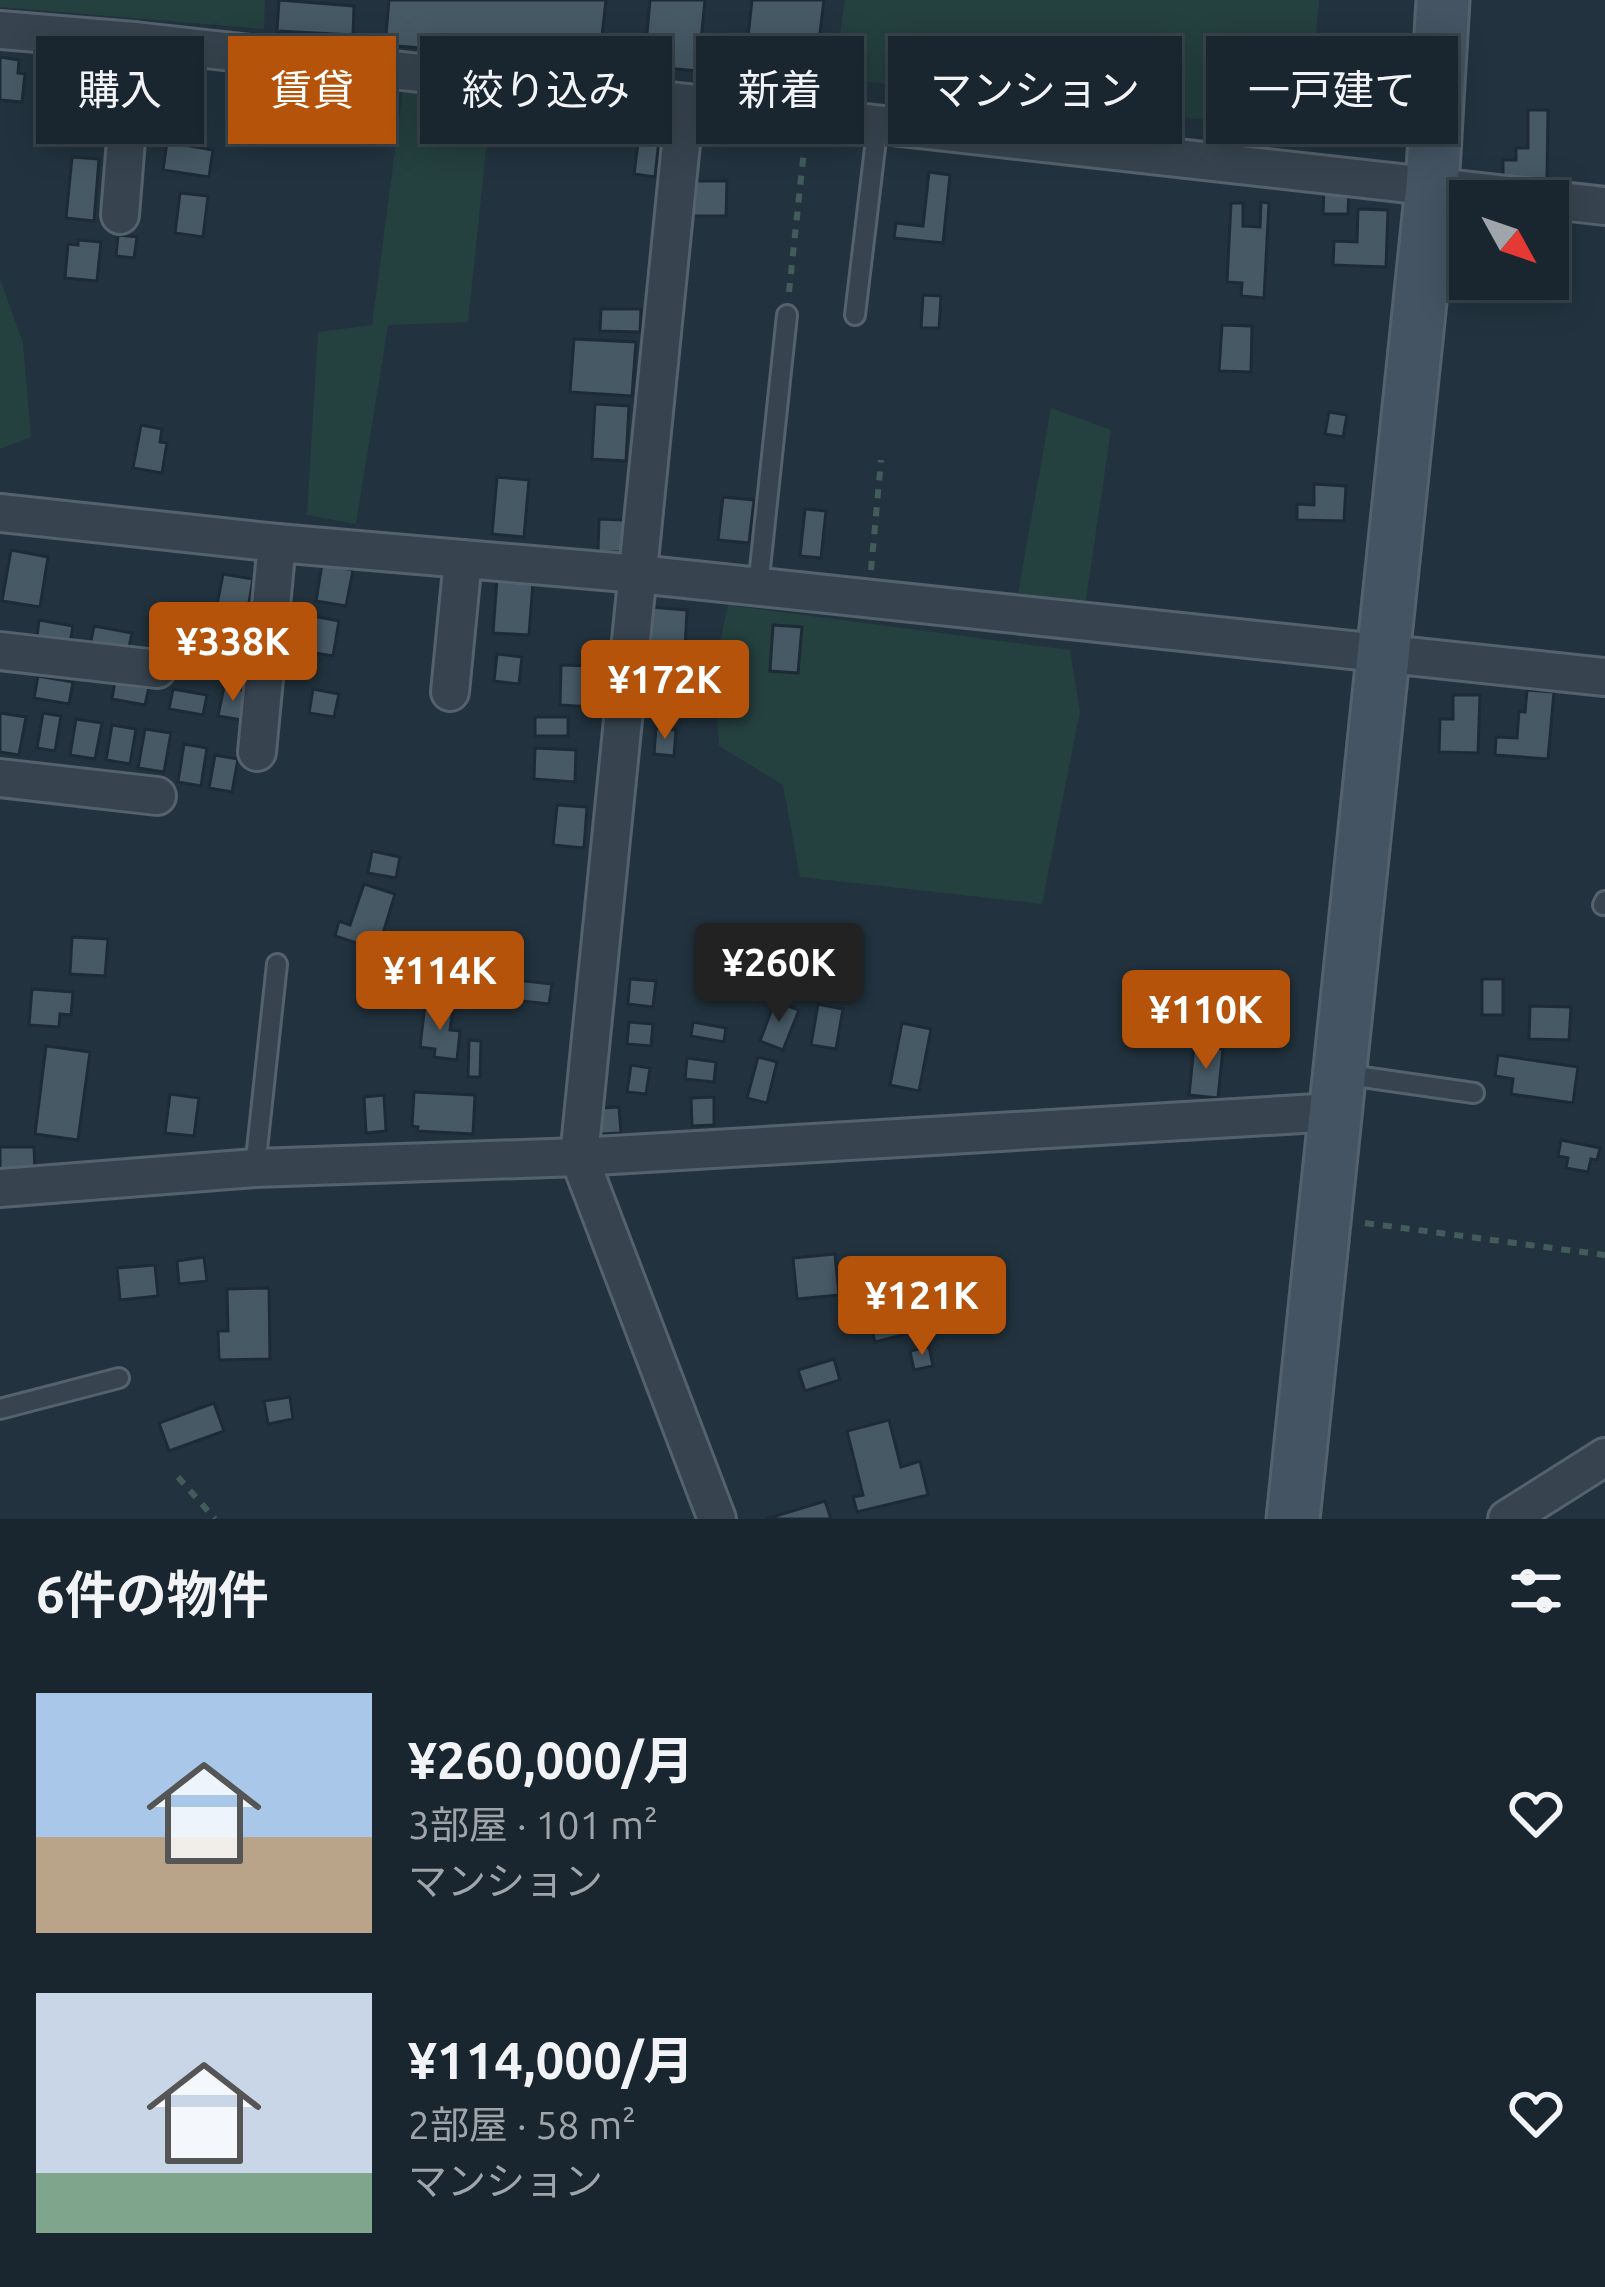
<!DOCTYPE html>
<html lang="ja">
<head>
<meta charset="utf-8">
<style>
  body { margin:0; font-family:Ubuntu,"Noto Sans JP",sans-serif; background:#232e37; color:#f1f3f6; height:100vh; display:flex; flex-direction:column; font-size:45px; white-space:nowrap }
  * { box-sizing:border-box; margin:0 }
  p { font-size:39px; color:#9fa5aa }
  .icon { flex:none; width:66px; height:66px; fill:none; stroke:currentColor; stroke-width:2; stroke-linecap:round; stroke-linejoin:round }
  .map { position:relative; height:1519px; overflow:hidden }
  .panel { display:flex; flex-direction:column; background:#1a262f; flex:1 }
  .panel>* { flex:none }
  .hud { position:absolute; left:36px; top:36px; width:1533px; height:108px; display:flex; gap:24px }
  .needle { width:78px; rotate:130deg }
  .controls { position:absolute; left:1449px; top:180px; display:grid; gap:24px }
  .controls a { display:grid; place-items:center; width:120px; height:120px; border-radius:0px; background:#1a262f; box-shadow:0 6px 30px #0003,0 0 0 3px #38434b; font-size:60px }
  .price { position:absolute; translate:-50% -102px; padding:0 27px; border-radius:12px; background:#b45309; color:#fff; font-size:39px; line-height:78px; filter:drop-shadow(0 3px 6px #0008) }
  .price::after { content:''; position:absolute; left:50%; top:72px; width:36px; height:27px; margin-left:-18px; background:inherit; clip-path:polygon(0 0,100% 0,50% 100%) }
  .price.current { background:#222; color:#fff }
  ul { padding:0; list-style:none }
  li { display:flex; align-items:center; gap:36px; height:300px; padding:0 36px }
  li span { display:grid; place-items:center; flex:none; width:336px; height:240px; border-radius:0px; color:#555 }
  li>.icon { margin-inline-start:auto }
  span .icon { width:144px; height:144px; fill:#fffc; stroke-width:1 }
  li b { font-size:51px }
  h2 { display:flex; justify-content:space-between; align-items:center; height:144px; padding:0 36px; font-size:51px }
  .chip { padding:0 42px; border-radius:0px; background:#1a262f; box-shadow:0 6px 30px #0003,0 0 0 3px #38434b; font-size:42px; line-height:108px }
  .chip.current { background:#b45309; color:#fff }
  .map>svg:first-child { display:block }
  .green { fill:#24403f }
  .building { fill:#465965; stroke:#1e2b36; stroke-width:3 }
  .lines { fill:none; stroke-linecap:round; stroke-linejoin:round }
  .lane-casing { stroke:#55626d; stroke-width:24 }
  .street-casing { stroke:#55626d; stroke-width:42 }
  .secondary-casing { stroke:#55626d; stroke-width:57 }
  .path { stroke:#425c5b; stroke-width:6; stroke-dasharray:9 9; stroke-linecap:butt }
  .lane { stroke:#37444f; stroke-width:18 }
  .street { stroke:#37444f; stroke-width:36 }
  .secondary { stroke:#445462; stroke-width:51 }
</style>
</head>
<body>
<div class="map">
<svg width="1605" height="1519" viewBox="0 0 1605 1519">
  <rect width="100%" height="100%" fill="#22333f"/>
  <g class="green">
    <path d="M0,0H265L264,29L0,7Z"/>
    <path d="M845,0H1319L1307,131L834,78Z"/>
    <path d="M404,82L492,93L468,322L388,325L356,524L307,515L318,332L372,325Z"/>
    <path d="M0,279L23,343L31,437L0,449Z"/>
    <path d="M1051,408L1111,430L1085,606L1017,599Z"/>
    <path d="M728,605L1070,650L1080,711L1042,904L800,877L783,785L719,746L714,671Z"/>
  </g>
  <g class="building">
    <path d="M279,0L354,6L353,35L277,31Z"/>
    <path d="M389,0H606L599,63L385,45Z"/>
    <path d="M650,0H705L698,71L644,66Z"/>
    <path d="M752,0H824L814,83L744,73Z"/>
    <path d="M0,57L19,60L18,73L25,74L22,102L0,100Z"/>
    <path d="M74,62L108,65L104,111L71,109Z"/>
    <path d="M1528,110H1548L1547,180L1503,179V160H1516V148H1528Z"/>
    <path d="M640,128L660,130L655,177L634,174Z"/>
    <path d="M167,142L213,150L209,177L163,170Z"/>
    <path d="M72,157L99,159L94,221L66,218Z"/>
    <path d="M929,172L950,175L943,243L894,238L896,223L923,226Z"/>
    <path d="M693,181H727L726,216H692Z"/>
    <path d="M1324,187L1349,188L1348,214H1323Z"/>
    <path d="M180,193L208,196L203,237L175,233Z"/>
    <path d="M1261,202L1269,203L1264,298L1241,296L1242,283L1227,282L1231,203H1243V226L1260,227Z"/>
    <path d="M1358,209L1388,210L1386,267L1333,265L1334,241L1357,242Z"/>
    <path d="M118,235L137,237L134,258L116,256Z"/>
    <path d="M78,240L101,242L97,281L65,278L68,244L78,245Z"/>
    <path d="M923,295L941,296L939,328H921Z"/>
    <path d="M601,309H641L640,332L600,331Z"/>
    <path d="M1222,325L1252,326L1251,372L1219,371Z"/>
    <path d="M574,339L636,342L632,396L570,392Z"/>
    <path d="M595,404L629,406L626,461L592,459Z"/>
    <path d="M1329,412L1347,415L1343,437L1325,434Z"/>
    <path d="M141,425L162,429L160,442L167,443L162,473L133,468Z"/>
    <path d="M497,477L529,480L524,537L492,534Z"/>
    <path d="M1314,484L1346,486L1344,521L1297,520V504L1314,505Z"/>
    <path d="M723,497L754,500L749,543L718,540Z"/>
    <path d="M805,509L826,511L821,558L800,556Z"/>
    <path d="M599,519L624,520L622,552H598Z"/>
    <path d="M11,550L48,557L40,607L2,601Z"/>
    <path d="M322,564L353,570L346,606L316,601Z"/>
    <path d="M223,574L253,579L246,621L215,615Z"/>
    <path d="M497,579L533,582L529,635L493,633Z"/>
    <path d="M650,607L687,610L685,648L648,646Z"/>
    <path d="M303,614L339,621L333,656L297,650Z"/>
    <path d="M39,620L73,626L70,643L37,637Z"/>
    <path d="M773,625L802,627L798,673L770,671Z"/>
    <path d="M94,626L132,633L128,652L90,646Z"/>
    <path d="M176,634L210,640L206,658L173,653Z"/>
    <path d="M228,642L248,645L243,676L222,672Z"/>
    <path d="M497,654L522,657L519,684L494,681Z"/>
    <path d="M561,665L595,666L593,707L560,705Z"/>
    <path d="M38,676L73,682L69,704L34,698Z"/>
    <path d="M115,681L149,687L145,705L112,699Z"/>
    <path d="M224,687L247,691L242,720L218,716Z"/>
    <path d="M173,689L207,695L203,715L169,709Z"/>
    <path d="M313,689L339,694L334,717L309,713Z"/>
    <path d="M1527,690L1554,692L1548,759L1495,755L1496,737L1517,738L1519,711L1525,712Z"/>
    <path d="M1453,695H1480L1478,753L1439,752L1440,719H1453Z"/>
    <path d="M0,713L26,717L19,755L0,752Z"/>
    <path d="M43,713L61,716L55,751L37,748Z"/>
    <rect x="535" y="717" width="33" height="19"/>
    <path d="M76,719L102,723L95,759L70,755Z"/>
    <path d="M112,725L136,729L130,764L106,760Z"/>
    <path d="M656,728L676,730L674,756L654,754Z"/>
    <path d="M145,729L171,733L164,772L138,768Z"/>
    <path d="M184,744L207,748L201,786L178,782Z"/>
    <path d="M535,748L576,750L575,782L534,779Z"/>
    <path d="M215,755L238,759L232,792L209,788Z"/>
    <path d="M557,805L587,807L584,848L553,845Z"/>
    <path d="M372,851L400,857L396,878L368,873Z"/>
    <path d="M364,884L395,894L378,950L335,936L339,921L350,925Z"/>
    <path d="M72,937L108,939L105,976L70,974Z"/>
    <path d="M630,979L656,981L653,1007L628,1004Z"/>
    <rect x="1482" y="979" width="21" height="36"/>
    <path d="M516,980L552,984L549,1004L513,1000Z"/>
    <path d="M32,989L73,992L71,1015L60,1014L59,1027L29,1025Z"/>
    <path d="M775,1001L799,1010L783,1050L760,1041Z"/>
    <path d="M818,1004L843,1009L836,1049L811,1045Z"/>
    <path d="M425,1005L453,1009L450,1030L460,1031L457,1060L434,1057L435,1049L420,1047Z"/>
    <path d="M1530,1006L1571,1007L1569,1040L1529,1039Z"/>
    <path d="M629,1022L653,1024L651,1046L627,1044Z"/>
    <path d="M693,1022L726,1028L724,1042L691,1036Z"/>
    <path d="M902,1023L931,1029L919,1091L890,1085Z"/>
    <path d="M469,1040L481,1041L480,1077H468Z"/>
    <path d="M46,1046L90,1052L78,1140L35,1134Z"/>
    <path d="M1194,1046L1223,1049L1218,1098L1189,1095Z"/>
    <path d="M1498,1055L1578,1067L1573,1103L1511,1094L1513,1079L1495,1076Z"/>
    <path d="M758,1057L777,1062L767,1103L747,1098Z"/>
    <path d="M687,1058L716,1062L714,1082L685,1079Z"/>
    <path d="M631,1065L650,1068L646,1094L627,1092Z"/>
    <path d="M414,1092L475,1095L473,1134L417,1131L418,1127L412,1126Z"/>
    <path d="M170,1094L199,1098L194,1136L165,1133Z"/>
    <path d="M384,1095L386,1131L366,1133L364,1097Z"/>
    <path d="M714,1097V1125L692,1126L691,1098Z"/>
    <path d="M619,1107L621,1133L601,1134L599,1108Z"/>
    <path d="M1561,1140L1600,1148L1597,1160L1591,1159L1588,1172L1566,1168L1568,1158L1558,1156Z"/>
    <path d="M0,1147H34L35,1170L0,1171Z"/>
    <path d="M835,1254L839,1295L797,1299L793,1258Z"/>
    <path d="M204,1257L207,1281L179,1284L177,1261Z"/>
    <path d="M155,1265L158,1296L120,1300L117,1268Z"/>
    <path d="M904,1266L909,1284L924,1280L928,1296L907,1302L914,1332L875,1342L859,1278Z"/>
    <path d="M269,1288L270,1359L219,1360L218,1331H228L227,1289Z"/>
    <path d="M929,1347L933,1366L914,1370L910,1351Z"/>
    <path d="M834,1359L840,1380L805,1391L798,1370Z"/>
    <path d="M290,1397L293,1419L268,1424L264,1401Z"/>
    <path d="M214,1403L224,1431L169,1451L159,1423Z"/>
    <path d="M889,1420L901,1467L920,1461L928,1495L857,1512L853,1497L863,1495L847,1431Z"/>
    <path d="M825,1501L831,1519H766Z"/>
  </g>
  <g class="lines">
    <g class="lane-casing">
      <g id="lane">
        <path d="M855,315L878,123"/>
        <path d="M758,587L787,315"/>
        <path d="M1603,905L1605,901"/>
        <path d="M1342,1074L1474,1093"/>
        <path d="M255,1168L277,964"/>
        <path d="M0,1409L119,1378"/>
      </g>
    </g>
    <g class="street-casing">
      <g id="street">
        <path d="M0,30L134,41L1605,206"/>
        <path d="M685,104L579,1157L717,1519"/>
        <path d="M120,215L134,41"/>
        <path d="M0,513L277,543L638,574L1605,677"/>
        <path d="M0,651L157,669"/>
        <path d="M450,692L463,559"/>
        <path d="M257,752L277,543"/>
        <path d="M0,778L157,796"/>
        <path d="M0,1188L255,1168L579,1157L1335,1112"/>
        <path d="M1507,1519L1605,1457"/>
      </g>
    </g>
    <g class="secondary-casing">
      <path id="secondary" d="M1293,1519L1432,187L1443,0"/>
    </g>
    <g class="path">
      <path d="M789,292L804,150"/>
      <path d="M871,570L881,460"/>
      <path d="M1365,1223L1605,1255"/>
      <path d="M178,1477L215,1519"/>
    </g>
    <use href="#lane" class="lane"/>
    <use href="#street" class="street"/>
    <use href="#secondary" class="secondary"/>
  </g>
</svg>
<div class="controls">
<a><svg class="needle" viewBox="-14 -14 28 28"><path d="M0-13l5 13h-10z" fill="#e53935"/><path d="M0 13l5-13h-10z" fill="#9fa5aa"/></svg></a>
</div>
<b class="price" style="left:233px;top:704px">¥338K</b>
<b class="price" style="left:665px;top:742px">¥172K</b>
<b class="price current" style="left:779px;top:1025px">¥260K</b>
<b class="price" style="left:440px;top:1033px">¥114K</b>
<b class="price" style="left:1206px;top:1072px">¥110K</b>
<b class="price" style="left:922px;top:1358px">¥121K</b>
<div class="hud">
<a class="chip">購入</a>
<a class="chip current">賃貸</a>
<a class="chip">絞り込み</a>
<a class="chip">新着</a>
<a class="chip">マンション</a>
<a class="chip">一戸建て</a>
</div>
</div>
<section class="panel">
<h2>6件の物件<svg class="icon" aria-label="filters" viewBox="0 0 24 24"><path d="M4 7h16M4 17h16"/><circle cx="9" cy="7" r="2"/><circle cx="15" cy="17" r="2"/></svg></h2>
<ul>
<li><span style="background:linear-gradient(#a9c7e8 60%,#b9a48a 0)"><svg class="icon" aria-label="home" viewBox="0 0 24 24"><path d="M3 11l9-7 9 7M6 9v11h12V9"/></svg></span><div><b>¥260,000/月</b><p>3部屋 · 101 m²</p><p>マンション</p></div><svg class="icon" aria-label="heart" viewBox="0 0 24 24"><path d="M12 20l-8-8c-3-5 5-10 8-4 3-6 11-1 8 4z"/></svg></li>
<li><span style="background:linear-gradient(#c9d6e8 75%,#7fa58c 0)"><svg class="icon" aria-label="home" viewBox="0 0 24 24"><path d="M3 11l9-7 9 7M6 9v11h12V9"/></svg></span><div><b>¥114,000/月</b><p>2部屋 · 58 m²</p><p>マンション</p></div><svg class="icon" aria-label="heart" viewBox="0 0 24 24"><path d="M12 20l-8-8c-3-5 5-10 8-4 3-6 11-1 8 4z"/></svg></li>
</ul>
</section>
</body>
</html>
